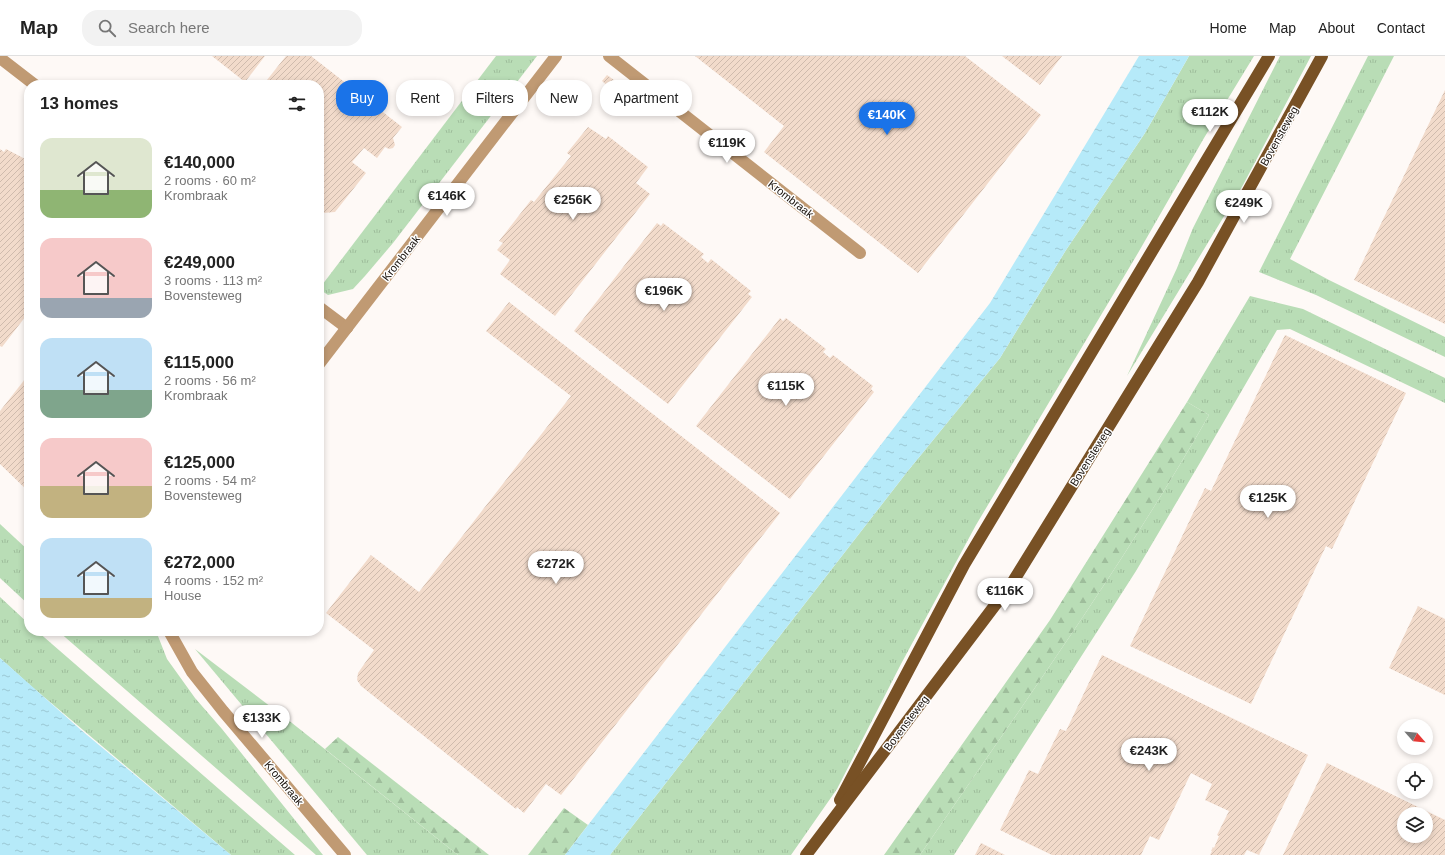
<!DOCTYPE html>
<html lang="en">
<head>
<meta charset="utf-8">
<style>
  body { margin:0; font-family:Arial,sans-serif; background:#f2f2f2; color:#222; height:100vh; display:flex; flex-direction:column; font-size:15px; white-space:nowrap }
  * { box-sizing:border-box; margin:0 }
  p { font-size:13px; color:#767676 }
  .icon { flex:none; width:22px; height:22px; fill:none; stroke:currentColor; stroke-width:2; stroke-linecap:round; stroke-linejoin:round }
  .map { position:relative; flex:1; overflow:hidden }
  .sheet { position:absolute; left:24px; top:24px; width:300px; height:556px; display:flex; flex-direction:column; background:#fff; border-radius:16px; box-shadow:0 2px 6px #0003 }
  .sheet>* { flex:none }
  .banner { position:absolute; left:336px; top:24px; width:380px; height:36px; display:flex; gap:8px }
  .needle { width:26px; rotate:117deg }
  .controls { position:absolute; left:1397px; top:663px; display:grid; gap:8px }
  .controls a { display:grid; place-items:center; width:36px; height:36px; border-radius:50%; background:#fff; box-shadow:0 2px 6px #0003; font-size:20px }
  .price { position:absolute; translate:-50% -34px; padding:0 9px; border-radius:14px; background:#fff; color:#222; font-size:13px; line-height:26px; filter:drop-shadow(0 1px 2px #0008) }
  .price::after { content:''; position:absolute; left:50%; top:24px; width:12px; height:9px; margin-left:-6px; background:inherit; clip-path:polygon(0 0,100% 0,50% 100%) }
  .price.on { background:#1a73e8; color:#fff }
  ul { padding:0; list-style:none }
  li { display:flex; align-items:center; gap:12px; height:100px; padding:0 16px }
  li span { display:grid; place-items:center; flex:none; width:112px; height:80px; border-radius:12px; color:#555 }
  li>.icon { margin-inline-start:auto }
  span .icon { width:48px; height:48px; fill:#fffc; stroke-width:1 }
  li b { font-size:17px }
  h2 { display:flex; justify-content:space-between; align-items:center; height:48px; padding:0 16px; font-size:17px }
  .chip { padding:0 14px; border-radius:16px; background:#fff; box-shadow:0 2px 6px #0003; font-size:14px; line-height:36px }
  .chip.on { background:#1a73e8; color:#fff }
  header { display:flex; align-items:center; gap:24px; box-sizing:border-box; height:56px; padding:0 20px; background:#fff; border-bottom:1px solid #e0e0e0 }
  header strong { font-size:19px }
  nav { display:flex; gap:22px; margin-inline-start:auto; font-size:14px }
  .search { width:280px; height:36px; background:#f2f2f2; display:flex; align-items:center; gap:10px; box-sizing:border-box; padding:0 14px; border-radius:16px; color:#767676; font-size:15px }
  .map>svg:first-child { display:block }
  .grass { fill:url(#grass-tufts) }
  .forest { fill:url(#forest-firs) }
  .water { fill:url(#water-ripples) }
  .building { fill:url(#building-hatch); fill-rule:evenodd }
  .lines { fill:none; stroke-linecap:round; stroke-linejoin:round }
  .minor { stroke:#c09a73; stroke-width:12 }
  .major { stroke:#785125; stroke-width:12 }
  .labels { text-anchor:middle; stroke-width:3; stroke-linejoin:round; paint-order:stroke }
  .street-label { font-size:11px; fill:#18110b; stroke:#fff }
</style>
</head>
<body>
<header>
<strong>Map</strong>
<div class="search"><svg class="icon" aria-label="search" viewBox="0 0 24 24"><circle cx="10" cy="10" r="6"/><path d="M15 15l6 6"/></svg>Search here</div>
<nav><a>Home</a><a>Map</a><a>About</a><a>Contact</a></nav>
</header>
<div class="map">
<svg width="1445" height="799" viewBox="0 0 1445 799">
  <defs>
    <pattern id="grass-tufts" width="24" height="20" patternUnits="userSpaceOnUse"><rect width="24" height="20" fill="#b9ddb6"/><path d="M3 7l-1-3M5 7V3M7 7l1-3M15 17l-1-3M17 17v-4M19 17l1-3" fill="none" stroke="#9ebd9b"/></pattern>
    <pattern id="forest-firs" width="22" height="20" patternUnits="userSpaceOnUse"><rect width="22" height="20" fill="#b9ddb6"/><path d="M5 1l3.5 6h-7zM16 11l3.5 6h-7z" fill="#9ebd9b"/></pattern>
    <pattern id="water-ripples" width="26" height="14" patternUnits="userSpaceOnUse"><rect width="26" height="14" fill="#b6eaf9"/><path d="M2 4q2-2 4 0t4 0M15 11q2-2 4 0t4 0" fill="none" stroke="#9cc8d4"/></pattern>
    <pattern id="building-hatch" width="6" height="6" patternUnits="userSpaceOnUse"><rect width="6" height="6" fill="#f2dbcb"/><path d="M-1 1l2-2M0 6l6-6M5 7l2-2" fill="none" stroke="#cfbbad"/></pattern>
  </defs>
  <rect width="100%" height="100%" fill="#fef9f6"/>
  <g class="grass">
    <path d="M496,0H537L393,187L365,220L353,233L328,239L319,233Z"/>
    <path d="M1189,0H1254L1204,82L1138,197L976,469L901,608L837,733L791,799H610L907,416L1000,302L1066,194L1145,77Z"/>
    <path d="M1280,0H1311L1243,129L1127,320L1177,212L1193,172Z"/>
    <path d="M1368,0H1394L1290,203L1329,224L1445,281V301L1316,239L1259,216Z"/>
    <path d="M1250,240L1303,253L1445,322V347L1290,273L1277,274L1201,405L1136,515L954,799H920C1019,654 1122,511 1209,359L1187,346Z"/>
    <path d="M0,468L29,495V549L0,522Z"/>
    <path d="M0,541L29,568V575H37L295,799H231L31,630L0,602Z"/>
    <path d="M58,575H156L167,603L195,642L222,673L323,799H316Z"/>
    <path d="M195,593L292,667L458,799H367Z"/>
  </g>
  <g class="forest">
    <path d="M1187,346L1209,359C1122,511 1019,654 920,799H884L1050,564Z"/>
    <path d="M338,681L489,799H458L325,693Z"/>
    <path d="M564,752L588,769L565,799H528Z"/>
  </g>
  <g class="water">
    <path d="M1139,0H1189L1145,77L1066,194L1000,302L907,416L610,799H565L990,247Z"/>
    <path d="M0,602L81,674L231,799H0Z"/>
  </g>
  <g class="building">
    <path d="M212,0H265L245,26Z"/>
    <path d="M286,0H311L402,71L393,82L395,89L393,92L389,93L385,91L377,102L364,92L352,106L366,117L335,156L323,157L322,161L319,164V29H263Z"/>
    <path d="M695,0H965L1041,59L918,217L764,96L784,70Z"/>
    <path d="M1002,0H1062L1040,29Z"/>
    <path d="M607,19L614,24L609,31L602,25Z"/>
    <path d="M1445,34V268L1354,224Z"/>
    <path d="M588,71L606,83L608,80L648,111L636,127L650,138L555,260L500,218L510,204L497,194L503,187L499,185L531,144L534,146L571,100L567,97Z"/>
    <path d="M0,93L4,96L6,93L29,105V256L2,291L0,290Z"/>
    <path d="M657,167L661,170L663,167L704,198L701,201L708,207L711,203L751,235L748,238L752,241L668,348L574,275Z"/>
    <path d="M509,246L780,457L561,739L546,728L524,757L517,751L516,753L361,630L357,624L358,617L374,594L326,557L371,499L419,536L571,340L486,275Z"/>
    <path d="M780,262L783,265L786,262L826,293L823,296L830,302L833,299L873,330L871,333L874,336L790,443L696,370Z"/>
    <path d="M1285,279L1406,337L1332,493L1326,490L1251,648L1130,590L1205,432L1211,435Z"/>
    <path d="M29,318V436L0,408V355Z"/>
    <path d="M1418,550L1445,563V639L1389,612Z"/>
    <path d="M1102,599L1308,699L1259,799L1247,794L1244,799H1210L1212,795H1211L1213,791L1214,792L1219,780L1217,779L1229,755L1205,744L1212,728L1191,717L1159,784L1150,780L1141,799H1052L1000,774L1029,714L1038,718L1060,673L1066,675Z"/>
    <path d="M1327,707L1445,764V799H1283ZM1404,758H1426V780H1404Z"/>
    <path d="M981,787L1005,799H975Z"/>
  </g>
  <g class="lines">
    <g class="minor">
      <path d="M609,0L860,197"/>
      <path d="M0,2L35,29"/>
      <path d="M319,251L347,272"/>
      <path d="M319,308L556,0"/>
      <path d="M169,575L192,616L223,655L345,799"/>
    </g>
    <g class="major">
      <path d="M840,744L964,509L1269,0"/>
      <path d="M806,799L1014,524L1198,226L1322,0"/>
    </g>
  </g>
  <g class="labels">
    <g class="street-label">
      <text transform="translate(1279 80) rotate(-61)" y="4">Bovensteweg</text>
      <text transform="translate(791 143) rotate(38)" y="4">Krombraak</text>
      <text transform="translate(401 202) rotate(-52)" y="4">Krombraak</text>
      <text transform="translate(1090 401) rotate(-58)" y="4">Bovensteweg</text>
      <text transform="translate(906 667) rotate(-53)" y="4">Bovensteweg</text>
      <text transform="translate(284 727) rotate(50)" y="4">Krombraak</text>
    </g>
  </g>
</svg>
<div class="controls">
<a><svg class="needle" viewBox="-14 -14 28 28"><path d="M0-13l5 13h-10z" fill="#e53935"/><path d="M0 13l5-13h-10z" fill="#767676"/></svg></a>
<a><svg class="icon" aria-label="locate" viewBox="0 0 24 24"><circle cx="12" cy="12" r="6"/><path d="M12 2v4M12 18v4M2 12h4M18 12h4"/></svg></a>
<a><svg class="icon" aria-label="layers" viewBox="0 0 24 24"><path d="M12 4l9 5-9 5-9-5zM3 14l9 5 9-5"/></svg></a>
</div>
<b class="price" style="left:1210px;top:77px">€112K</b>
<b class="price on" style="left:887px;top:80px">€140K</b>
<b class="price" style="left:727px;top:108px">€119K</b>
<b class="price" style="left:447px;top:161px">€146K</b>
<b class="price" style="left:573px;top:165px">€256K</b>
<b class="price" style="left:1244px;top:168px">€249K</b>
<b class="price" style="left:664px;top:256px">€196K</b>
<b class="price" style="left:786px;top:351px">€115K</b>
<b class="price" style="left:1268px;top:463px">€125K</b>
<b class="price" style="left:556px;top:529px">€272K</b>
<b class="price" style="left:1005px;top:556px">€116K</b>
<b class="price" style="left:262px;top:683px">€133K</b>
<b class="price" style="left:1149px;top:716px">€243K</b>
<div class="banner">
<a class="chip on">Buy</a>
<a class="chip">Rent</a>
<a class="chip">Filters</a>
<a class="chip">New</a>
<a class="chip">Apartment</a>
</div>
<section class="sheet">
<h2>13 homes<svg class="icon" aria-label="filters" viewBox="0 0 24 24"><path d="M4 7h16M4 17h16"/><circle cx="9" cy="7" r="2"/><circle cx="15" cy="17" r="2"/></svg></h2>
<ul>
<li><span style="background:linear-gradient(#dfe7d0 65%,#8fb573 0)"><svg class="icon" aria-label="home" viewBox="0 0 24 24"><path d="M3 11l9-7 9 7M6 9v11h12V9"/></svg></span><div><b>€140,000</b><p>2 rooms · 60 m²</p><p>Krombraak</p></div></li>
<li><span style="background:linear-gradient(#f6c9c9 75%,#9aa5b1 0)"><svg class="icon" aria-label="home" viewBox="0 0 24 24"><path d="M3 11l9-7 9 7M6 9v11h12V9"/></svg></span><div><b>€249,000</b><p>3 rooms · 113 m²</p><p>Bovensteweg</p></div></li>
<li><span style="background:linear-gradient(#bfe0f5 65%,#7fa58c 0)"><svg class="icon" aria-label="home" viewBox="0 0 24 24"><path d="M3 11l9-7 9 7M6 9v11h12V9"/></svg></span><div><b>€115,000</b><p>2 rooms · 56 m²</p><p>Krombraak</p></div></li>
<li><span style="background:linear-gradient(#f6c9c9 60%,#c2b280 0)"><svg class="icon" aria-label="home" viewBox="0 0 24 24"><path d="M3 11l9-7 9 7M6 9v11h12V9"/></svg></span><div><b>€125,000</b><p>2 rooms · 54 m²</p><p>Bovensteweg</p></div></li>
<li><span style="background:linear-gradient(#bfe0f5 75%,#c2b280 0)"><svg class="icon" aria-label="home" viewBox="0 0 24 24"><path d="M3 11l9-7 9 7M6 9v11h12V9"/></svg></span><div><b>€272,000</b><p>4 rooms · 152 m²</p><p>House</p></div></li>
</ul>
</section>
</div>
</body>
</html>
